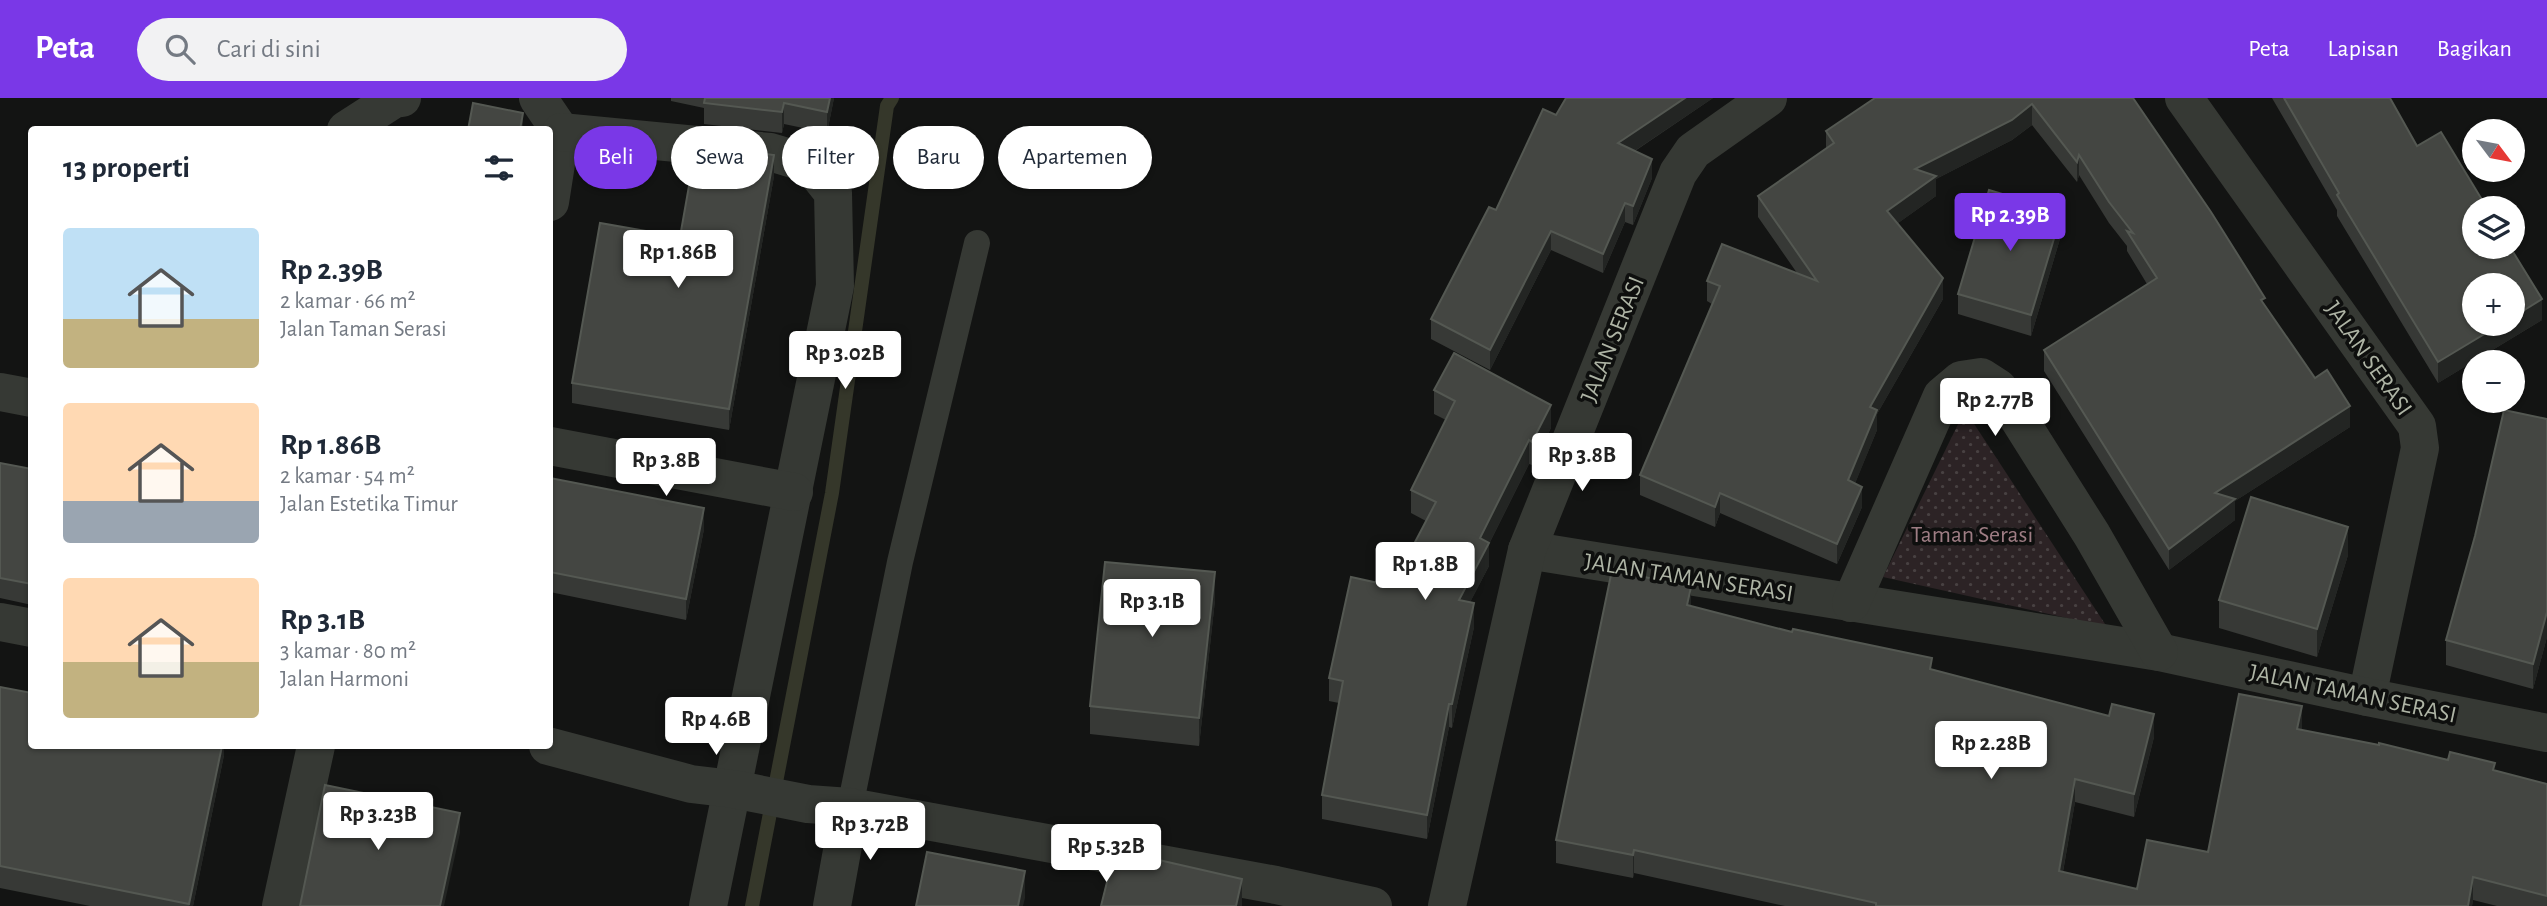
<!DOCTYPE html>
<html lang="id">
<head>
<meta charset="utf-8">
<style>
  body { margin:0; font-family:"Alegreya Sans",sans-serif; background:#f2f2f3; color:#1f2937; height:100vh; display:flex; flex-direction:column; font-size:26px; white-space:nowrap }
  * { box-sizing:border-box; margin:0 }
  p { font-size:23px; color:#747a83 }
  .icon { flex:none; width:38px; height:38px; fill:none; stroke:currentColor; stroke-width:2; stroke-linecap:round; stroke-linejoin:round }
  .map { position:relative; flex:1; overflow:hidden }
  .sheet { position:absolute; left:28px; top:28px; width:525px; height:623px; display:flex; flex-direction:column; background:#fff; border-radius:7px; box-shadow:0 2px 5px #0004 }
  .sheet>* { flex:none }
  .guide { position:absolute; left:574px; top:28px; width:665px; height:63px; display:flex; gap:14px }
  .needle { width:46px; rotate:122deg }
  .tools { position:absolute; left:2462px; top:21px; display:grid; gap:14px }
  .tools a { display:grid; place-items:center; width:63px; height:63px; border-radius:50%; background:#fff; box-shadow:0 2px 5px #0004; font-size:35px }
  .price { position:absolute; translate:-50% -60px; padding:0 16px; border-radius:7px; background:#fff; color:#222; font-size:23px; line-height:46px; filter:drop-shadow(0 2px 4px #0008) }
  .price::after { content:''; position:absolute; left:50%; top:42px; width:21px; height:16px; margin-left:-10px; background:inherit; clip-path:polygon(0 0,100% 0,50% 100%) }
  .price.current { background:#7a38e7; color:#fff }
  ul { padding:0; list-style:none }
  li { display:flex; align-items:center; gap:21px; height:175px; padding:0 35px }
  li span { display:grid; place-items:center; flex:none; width:196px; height:140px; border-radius:7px; color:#555 }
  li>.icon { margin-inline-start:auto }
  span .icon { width:84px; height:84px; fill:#fffc; stroke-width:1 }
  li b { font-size:30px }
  h2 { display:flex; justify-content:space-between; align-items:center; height:84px; padding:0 35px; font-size:30px }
  .tag { padding:0 24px; border-radius:32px; background:#fff; box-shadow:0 2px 5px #0004; font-size:24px; line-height:63px }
  .tag.current { background:#7a38e7; color:#fff }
  header { display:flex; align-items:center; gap:42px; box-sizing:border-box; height:98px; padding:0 35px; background:#7a38e7; color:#fff }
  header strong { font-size:33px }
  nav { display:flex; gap:38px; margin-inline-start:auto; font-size:24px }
  .search { width:490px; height:63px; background:#f2f2f3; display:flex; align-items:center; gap:18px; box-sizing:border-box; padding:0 24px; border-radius:38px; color:#747a83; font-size:26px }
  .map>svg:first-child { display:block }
  .grass { fill:url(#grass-dots) }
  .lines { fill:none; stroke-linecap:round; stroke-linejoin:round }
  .stream { stroke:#35372a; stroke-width:14 }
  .lane { stroke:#363934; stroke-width:26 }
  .street { stroke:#363934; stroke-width:38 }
  .wall { fill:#373936 }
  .shaded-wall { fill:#232523 }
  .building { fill:#444642; stroke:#545852; stroke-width:2 }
  .labels { text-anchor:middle; stroke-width:7; stroke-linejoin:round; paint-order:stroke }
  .street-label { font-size:24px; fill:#aeb4a5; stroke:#0e0f0e }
  .park-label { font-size:24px; fill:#9e7d84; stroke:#0e0f0e }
</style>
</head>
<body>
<header>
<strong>Peta</strong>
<div class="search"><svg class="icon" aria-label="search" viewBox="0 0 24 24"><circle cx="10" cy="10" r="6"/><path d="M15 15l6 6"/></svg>Cari di sini</div>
<nav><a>Peta</a><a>Lapisan</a><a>Bagikan</a></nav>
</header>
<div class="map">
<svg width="2547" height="808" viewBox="0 0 2547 808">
  <defs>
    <pattern id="grass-dots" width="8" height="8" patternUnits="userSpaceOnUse" patternTransform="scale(1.75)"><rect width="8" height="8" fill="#2c2325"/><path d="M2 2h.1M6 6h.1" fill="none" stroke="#484142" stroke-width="1.8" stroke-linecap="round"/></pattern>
  </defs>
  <rect width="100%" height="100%" fill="#131413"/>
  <path class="grass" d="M1965,312L2107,529L1883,479Z"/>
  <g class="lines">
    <path class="stream" d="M752,808L832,395L887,8L892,0"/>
    <path class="lane" d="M850,709L900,464L977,145"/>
    <g class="street">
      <path d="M538,0L561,34L550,104"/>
      <path d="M2184,0L2417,328L2420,350L2367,599"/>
      <path d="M346,32L394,1L402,0"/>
      <path d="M561,34L770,54L810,66L833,95L835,188L708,808"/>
      <path d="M0,294L32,300"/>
      <path d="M550,348L794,394"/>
      <path d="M1527,452L2159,554L2367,599L2547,635"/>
      <path d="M1851,505L1942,298L1961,282L1981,279L1998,290L2005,299L2092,437L2159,554"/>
      <path d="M0,524L32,530"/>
      <path d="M548,648L691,686L733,691L808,706L850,709L1276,787L1373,808"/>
      <path d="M281,808L316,648"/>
      <path d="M832,808L850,709"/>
      <path d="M1447,808L1527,452L1678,75L1693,53L1768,0"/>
    </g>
  </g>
  <g class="wall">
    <path d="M671,0H834L827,35L784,26L782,35L704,26V10L671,3Z"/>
    <path d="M1566,0H1713L1635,53L1652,80L1633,127L1625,124L1603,175L1551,152L1490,272L1431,241V221L1496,112Z"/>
    <path d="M1875,0H2133L2265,207L2315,280L2350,329L2235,403V422L2169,472L2044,273V252L2147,186L2127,153V148L2109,125L2079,77L2077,84L2032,27L2012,42L1936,81V98L1898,125L1943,201L1877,316V332L1855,385L1862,409L1837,466L1720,415L1715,429L1640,397V377L1712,206L1707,203V183L1797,175L1758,119V98L1826,50V33Z"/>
    <path d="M2272,0H2390L2417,48L2542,222L2438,285L2337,118V112Z"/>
    <path d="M774,78L729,332L572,305V285L680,139Z"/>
    <path d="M2062,134L2031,238L1958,216V196Z"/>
    <path d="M1434,292L1551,330L1532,367L1529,366L1489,446V468L1470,504L1474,529L1452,630L1449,629L1427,741L1322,721V697L1339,605L1329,603V580L1392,488L1426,423L1411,415V392L1446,322L1434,316Z"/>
    <path d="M2547,321V539L2533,591L2446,567V542Z"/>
    <path d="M0,365L32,371V507L0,500Z"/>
    <path d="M550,380L704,431L686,522L550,494Z"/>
    <path d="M2348,457L2317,559L2219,530V502Z"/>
    <path d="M1215,502L1199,648L1090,636V608Z"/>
    <path d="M1691,508L1932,572L2154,639L2134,719L2075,704L2063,774L2137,791L2208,754L2302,632L2495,673L2547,686V808H2497L2473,802L2472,808H1785L1634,775L1633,780L1556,765V742Z"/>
    <path d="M0,589L224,648V657L193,808H90L0,790Z"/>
  </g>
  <g class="shaded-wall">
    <path d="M830,0H834L827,35V14Z"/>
    <path d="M1685,0H1713L1618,64V45Z"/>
    <path d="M784,5V26L782,35V14Z"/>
    <path d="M2032,6V27L2012,42L1936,81V98L1887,133V113L1915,71Z"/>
    <path d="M523,15V32H520Z"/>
    <path d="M774,57V78L729,332V311Z"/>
    <path d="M2079,57V77L2077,84V64Z"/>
    <path d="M1652,61V80L1633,127V108Z"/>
    <path d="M1625,105V124L1603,175V156Z"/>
    <path d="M2062,114V134L2031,238V217Z"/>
    <path d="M1551,133V152L1490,272V252Z"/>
    <path d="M1943,180V201L1877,316V332L1848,403V382L1870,309Z"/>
    <path d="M2542,201V222L2438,285V264L2501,226H2513V219Z"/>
    <path d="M1551,307V330L1532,367V344Z"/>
    <path d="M2350,308V329L2235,403V422L2169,472V451L2215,395Z"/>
    <path d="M1529,342V366L1489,446V468L1459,526V502L1480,440Z"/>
    <path d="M1862,389V409L1837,466V446Z"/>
    <path d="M1720,395V415L1715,429V409Z"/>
    <path d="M704,410V431L686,522V501Z"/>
    <path d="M2348,429V457L2317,559V531Z"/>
    <path d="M1215,474V502L1199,648V620Z"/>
    <path d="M1691,489V512L1687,507Z"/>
    <path d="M1474,505V529L1452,630V606Z"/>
    <path d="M2547,514V539L2533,591V566Z"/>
    <path d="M1449,606V629L1427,741V717Z"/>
    <path d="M2302,608V631H2297Z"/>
    <path d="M2154,616V639L2134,719V696Z"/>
    <path d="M222,648H224V657L193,808H189Z"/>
    <path d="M2075,681V704L2059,796V773Z"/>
    <path d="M460,715V735L444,808H440Z"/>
    <path d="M1634,752V775L1633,780V757Z"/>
    <path d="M1025,773V800L1023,808H1018Z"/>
    <path d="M2473,779V802L2472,808H2468Z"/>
    <path d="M1242,781V808H1236Z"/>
  </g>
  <g class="building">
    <path d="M705,0H830L827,14L784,5L782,14L704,5Z"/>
    <path d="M1566,0H1685L1618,45L1652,61L1633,108L1625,105L1603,156L1551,133L1490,252L1431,221L1489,109L1496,112L1543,11L1556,17Z"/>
    <path d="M1875,0H2133L2211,114L2265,200L2261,202L2315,280L2327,272L2350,308L2215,395L2235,401L2169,451L2044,252L2157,180L2127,133L2133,135L2109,104L2079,57L2077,64L2032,6L2012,22L1915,71L1936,78L1887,113L1943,180L1870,309L1877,312L1848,382L1862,389L1837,446L1720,395L1715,409L1640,377L1720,188L1707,183L1722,146L1817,183L1758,98L1834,45L1826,33Z"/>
    <path d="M2284,0H2390L2417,48L2441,34L2487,110H2474V149H2510L2542,201L2513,219V187H2474V226H2501L2438,264L2337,97L2339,95Z"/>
    <path d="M473,5L523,15L520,32H468Z"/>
    <path d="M696,48L774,57L729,311L572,285L600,125L680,139Z"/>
    <path d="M1989,92L2062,114L2031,217L1958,196Z"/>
    <path d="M1454,255L1551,307L1532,344L1529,342L1480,440L1489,445L1459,502L1474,505L1452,606H1449L1427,717L1322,697L1343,583L1329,580L1351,479L1392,488L1436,404L1411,392L1455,303L1434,292Z"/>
    <path d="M2504,312L2547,321V514L2533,566L2446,542L2475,438Z"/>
    <path d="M0,365L32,371V486L0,480Z"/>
    <path d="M550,380L704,410L686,501L550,474Z"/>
    <path d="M2251,399L2348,429L2317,531L2219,502Z"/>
    <path d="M1105,464L1215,474L1199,620L1090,608Z"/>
    <path d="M1612,472L1691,489L1687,507L1792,534L1793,531L1932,560L1930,571L2109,618L2112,606L2154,616L2134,696L2075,681L2059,773L2137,791L2147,742L2208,754L2239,596L2302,608L2297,631L2379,647V645L2448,662L2450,654L2495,665L2493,672L2547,686V798L2473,779L2468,808H1876V805L1634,752L1633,757L1556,742Z"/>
    <path d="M0,589L32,595V648H222L189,806L0,768Z"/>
    <path d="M325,687L460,715L440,808H300Z"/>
    <path d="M1115,752L1242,781L1236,808H1101Z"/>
    <path d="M927,754L1025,773L1018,808H916Z"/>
  </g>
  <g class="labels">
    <g class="street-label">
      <text transform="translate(1612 241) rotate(-68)" y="8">JALAN SERASI</text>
      <text transform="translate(2369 260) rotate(55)" y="8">JALAN SERASI</text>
      <text transform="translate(1689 479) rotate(9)" y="8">JALAN TAMAN SERASI</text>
      <text transform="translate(2353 595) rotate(12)" y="8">JALAN TAMAN SERASI</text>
    </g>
    <g class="park-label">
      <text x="1972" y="444">Taman Serasi</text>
    </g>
  </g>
</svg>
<div class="tools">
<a><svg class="needle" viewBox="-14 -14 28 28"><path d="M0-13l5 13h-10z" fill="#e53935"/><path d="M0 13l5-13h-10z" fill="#747a83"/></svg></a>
<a><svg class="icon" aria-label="layers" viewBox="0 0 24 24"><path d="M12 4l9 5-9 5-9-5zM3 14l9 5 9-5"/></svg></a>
<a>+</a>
<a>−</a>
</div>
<b class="price current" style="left:2010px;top:155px">Rp 2.39B</b>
<b class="price" style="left:678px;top:192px">Rp 1.86B</b>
<b class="price" style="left:845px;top:293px">Rp 3.02B</b>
<b class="price" style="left:1995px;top:340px">Rp 2.77B</b>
<b class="price" style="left:1582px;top:395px">Rp 3.8B</b>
<b class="price" style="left:666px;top:400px">Rp 3.8B</b>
<b class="price" style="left:1425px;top:504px">Rp 1.8B</b>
<b class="price" style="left:1152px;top:541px">Rp 3.1B</b>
<b class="price" style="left:716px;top:659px">Rp 4.6B</b>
<b class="price" style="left:1991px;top:683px">Rp 2.28B</b>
<b class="price" style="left:378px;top:754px">Rp 3.23B</b>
<b class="price" style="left:870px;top:764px">Rp 3.72B</b>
<b class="price" style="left:1106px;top:786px">Rp 5.32B</b>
<div class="guide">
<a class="tag current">Beli</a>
<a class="tag">Sewa</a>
<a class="tag">Filter</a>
<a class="tag">Baru</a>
<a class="tag">Apartemen</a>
</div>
<section class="sheet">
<h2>13 properti<svg class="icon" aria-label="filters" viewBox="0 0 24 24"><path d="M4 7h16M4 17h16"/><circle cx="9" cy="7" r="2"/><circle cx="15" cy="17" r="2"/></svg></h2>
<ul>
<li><span style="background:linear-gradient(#bfe0f5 65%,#c2b280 0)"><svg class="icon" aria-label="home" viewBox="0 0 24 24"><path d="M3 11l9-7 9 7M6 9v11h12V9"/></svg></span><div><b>Rp 2.39B</b><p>2 kamar · 66 m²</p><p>Jalan Taman Serasi</p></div></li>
<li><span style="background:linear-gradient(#ffd9b3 70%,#9aa5b1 0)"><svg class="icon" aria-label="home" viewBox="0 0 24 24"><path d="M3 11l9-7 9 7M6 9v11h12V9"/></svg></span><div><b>Rp 1.86B</b><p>2 kamar · 54 m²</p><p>Jalan Estetika Timur</p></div></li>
<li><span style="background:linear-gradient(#ffd9b3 60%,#c2b280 0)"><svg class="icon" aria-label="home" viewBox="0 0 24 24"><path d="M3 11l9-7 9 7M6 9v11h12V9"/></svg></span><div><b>Rp 3.1B</b><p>3 kamar · 80 m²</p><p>Jalan Harmoni</p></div></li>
</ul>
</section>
</div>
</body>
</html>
